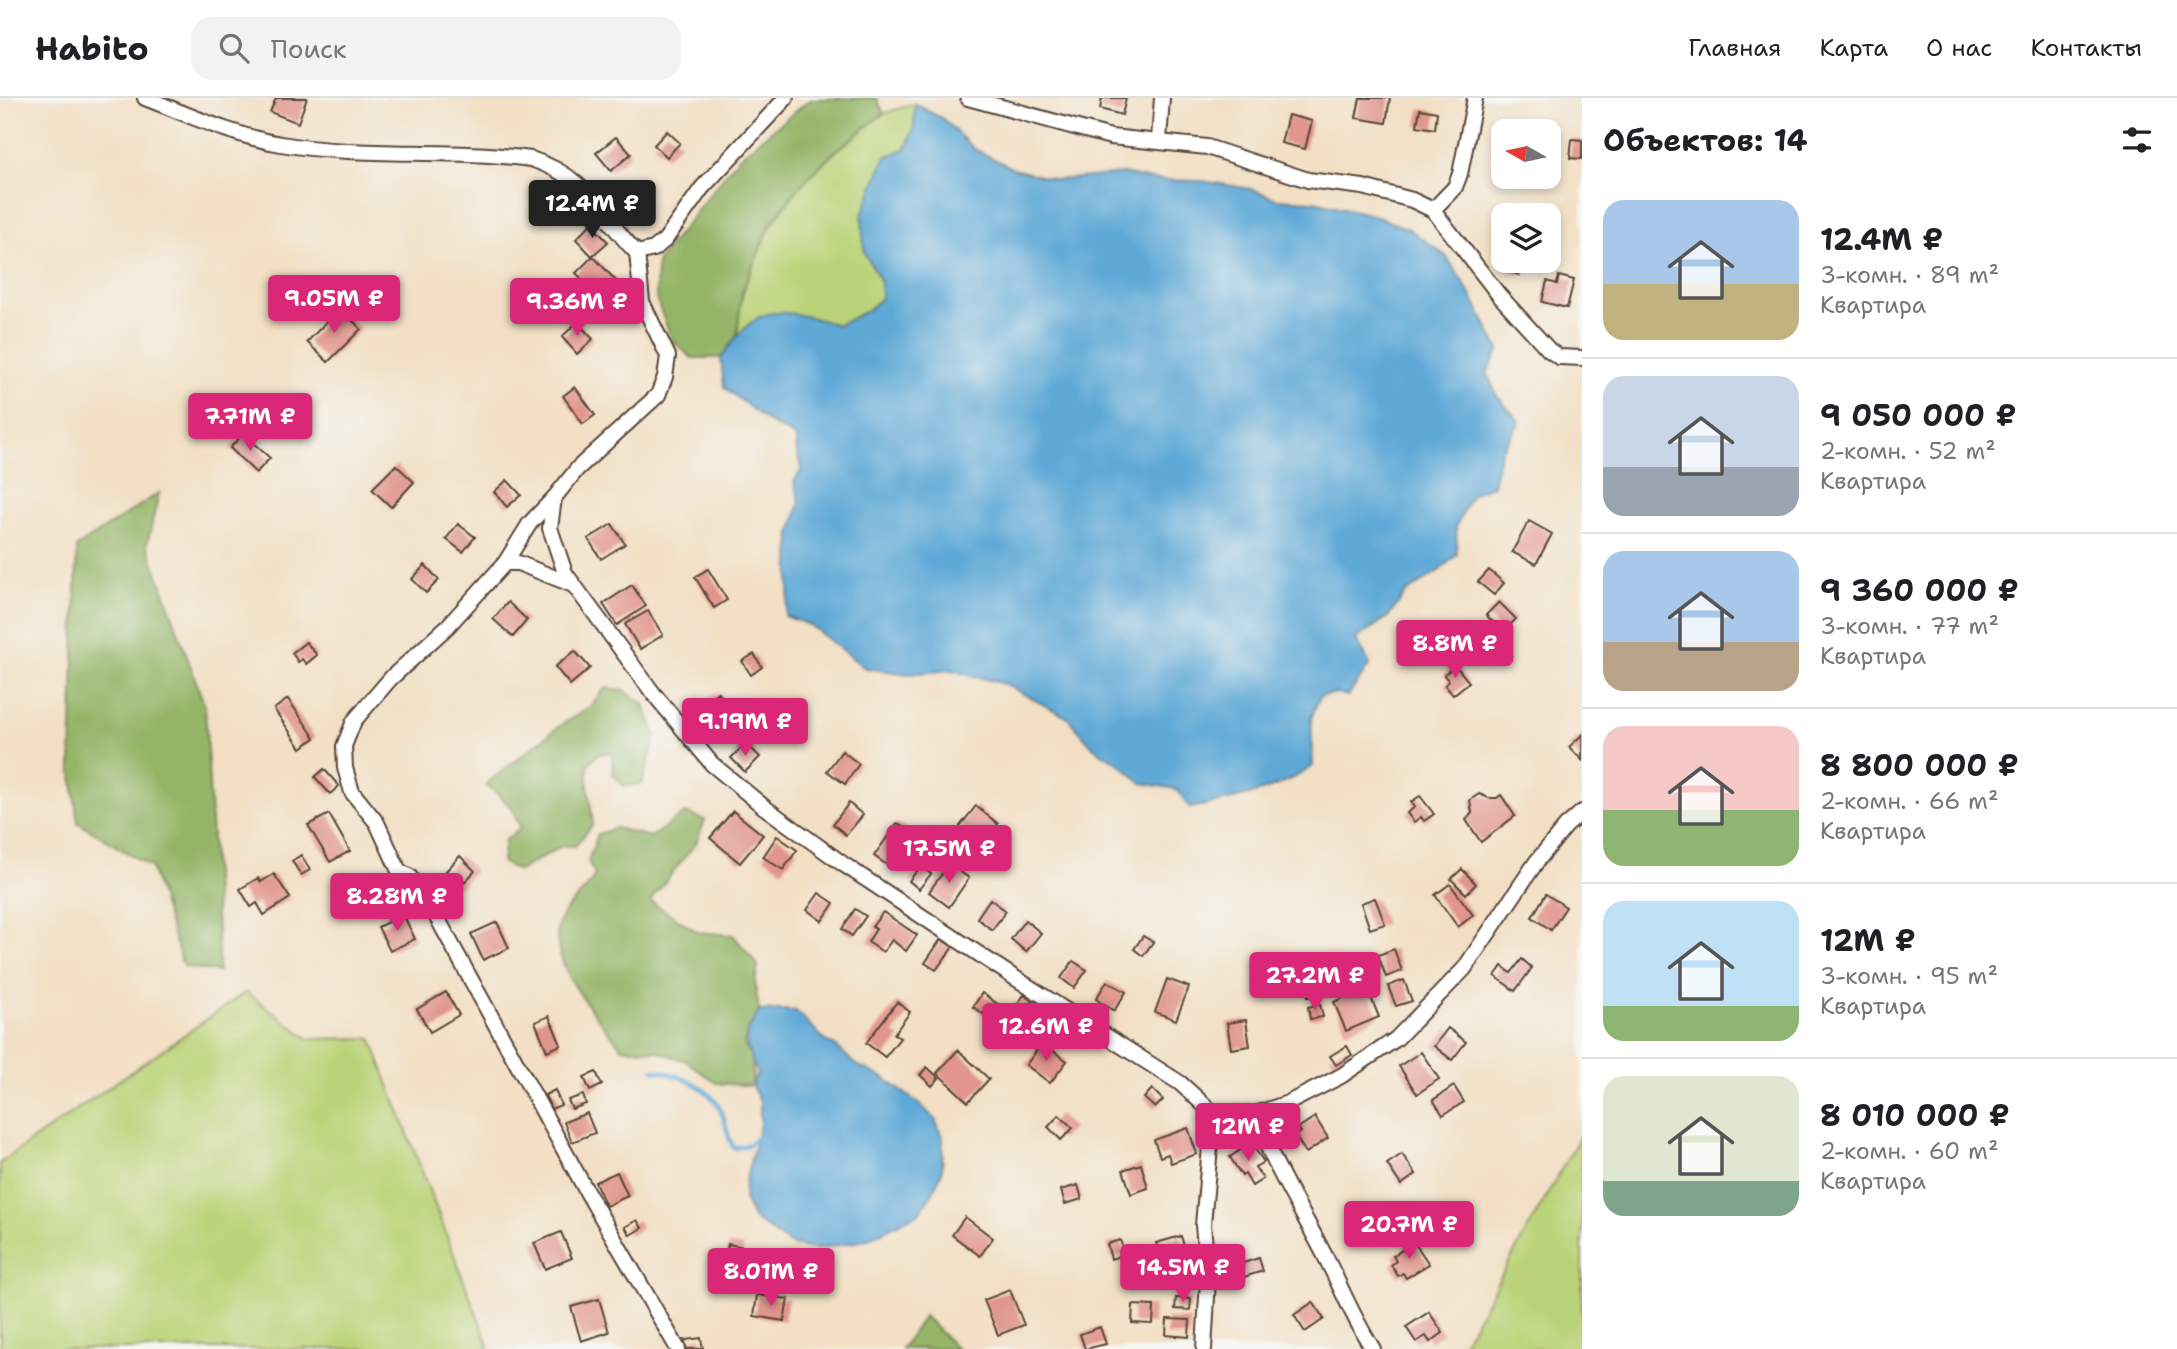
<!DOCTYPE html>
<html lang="ru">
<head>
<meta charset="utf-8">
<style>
  body { margin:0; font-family:"Shantell Sans",sans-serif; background:#f2f2f2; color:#202124; height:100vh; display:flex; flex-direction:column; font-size:26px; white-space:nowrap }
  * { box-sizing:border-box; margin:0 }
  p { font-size:23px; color:#757577 }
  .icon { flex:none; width:38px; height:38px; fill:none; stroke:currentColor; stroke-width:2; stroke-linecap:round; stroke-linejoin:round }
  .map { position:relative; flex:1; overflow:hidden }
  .sheet { display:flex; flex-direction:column; background:#fff; width:595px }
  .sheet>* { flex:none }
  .needle { width:46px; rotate:279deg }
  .tools { position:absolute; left:1491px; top:21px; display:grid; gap:14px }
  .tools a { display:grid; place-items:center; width:70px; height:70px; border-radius:14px; background:#fff; box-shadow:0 4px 10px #0003; font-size:35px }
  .price { position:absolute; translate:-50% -60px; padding:0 16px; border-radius:7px; background:#db2777; color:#fff; font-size:23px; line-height:46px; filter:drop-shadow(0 2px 4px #0008) }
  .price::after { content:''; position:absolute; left:50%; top:42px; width:21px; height:16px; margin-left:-10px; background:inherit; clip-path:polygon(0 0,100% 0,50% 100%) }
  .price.selected { background:#222; color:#fff }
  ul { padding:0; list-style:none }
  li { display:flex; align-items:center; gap:21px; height:175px; padding:0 21px }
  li+li { border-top:2px solid #e0e0e0 }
  li span { display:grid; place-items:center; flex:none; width:196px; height:140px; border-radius:21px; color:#555 }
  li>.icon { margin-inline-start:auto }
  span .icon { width:84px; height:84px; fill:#fffc; stroke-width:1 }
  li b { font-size:30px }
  h2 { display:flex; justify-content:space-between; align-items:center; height:84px; padding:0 21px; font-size:30px }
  header { display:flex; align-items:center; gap:42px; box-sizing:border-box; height:98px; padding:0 35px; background:#fff; border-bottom:2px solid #e0e0e0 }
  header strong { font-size:33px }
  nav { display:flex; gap:38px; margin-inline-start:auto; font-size:24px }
  .search { width:490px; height:63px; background:#f2f2f2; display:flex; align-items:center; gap:18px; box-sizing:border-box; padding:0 24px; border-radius:21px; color:#757577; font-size:26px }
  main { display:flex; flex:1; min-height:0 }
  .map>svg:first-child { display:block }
  .green { fill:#bbd378; stroke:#7b7e4b; stroke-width:2 }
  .forest { fill:#94b568; stroke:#687043; stroke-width:2 }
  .water { fill:#5fa9d7; stroke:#4d6a7a; stroke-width:2 }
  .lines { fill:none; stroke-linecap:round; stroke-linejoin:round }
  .stream { stroke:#5fa9d7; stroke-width:4.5 }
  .building { fill:#e1958c }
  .minor-casing { stroke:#564537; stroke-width:18 }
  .minor { stroke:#fff; stroke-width:14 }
</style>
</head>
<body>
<header>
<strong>Habito</strong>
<div class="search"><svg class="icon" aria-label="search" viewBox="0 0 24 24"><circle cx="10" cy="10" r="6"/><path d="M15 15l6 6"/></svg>Поиск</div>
<nav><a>Главная</a><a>Карта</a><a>О нас</a><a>Контакты</a></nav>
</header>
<main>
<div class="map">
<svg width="1582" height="1251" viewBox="0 0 1582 1251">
  <rect width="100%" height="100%" fill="#f6f6f2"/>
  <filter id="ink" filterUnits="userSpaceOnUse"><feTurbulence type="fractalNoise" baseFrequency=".0143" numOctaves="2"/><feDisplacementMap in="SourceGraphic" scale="14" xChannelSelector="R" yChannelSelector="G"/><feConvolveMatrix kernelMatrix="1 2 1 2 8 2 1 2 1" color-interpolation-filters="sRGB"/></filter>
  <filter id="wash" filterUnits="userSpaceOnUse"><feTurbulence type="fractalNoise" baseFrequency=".00686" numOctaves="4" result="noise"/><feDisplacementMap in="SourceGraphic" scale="28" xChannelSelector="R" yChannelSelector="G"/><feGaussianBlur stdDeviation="1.57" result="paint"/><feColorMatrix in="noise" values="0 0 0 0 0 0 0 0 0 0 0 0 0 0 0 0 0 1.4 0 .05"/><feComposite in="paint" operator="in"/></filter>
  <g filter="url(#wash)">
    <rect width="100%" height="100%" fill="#f2dfc4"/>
    <g class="green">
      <path d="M915,6L914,29L864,154L881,183V200L867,213L838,227L810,219H759L737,237C741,154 790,88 854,39C863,32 873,22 884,16C893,11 905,9 915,6Z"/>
      <path d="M246,894L309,941L371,940L490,1251H0V1065Z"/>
      <path d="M1582,1035V1251H1460Z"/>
    </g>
    <g class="forest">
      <path d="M876,0L884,15L834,54L801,87L770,127L742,194L737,237L721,260H692L672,242L656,200L657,164L739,59L811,1Z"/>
      <path d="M159,395L147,446L205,609L219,874L183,868L151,769L78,725L71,668L77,449Z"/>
      <path d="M605,590L623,592L644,606L656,638L642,686L624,688L613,676L612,655L598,656L588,666V687L593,726L575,748H562L518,773L502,764L505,742L521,730L510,708L486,686L562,626L589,610Z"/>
      <path d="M685,715L705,722L696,745L650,803L698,834L733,837L758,867L755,885L759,913L747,933L744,946L753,962L752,988L716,985L686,963L657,953L622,950C598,921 540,857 562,818C571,802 588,794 595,776L588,763L598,736L616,730L651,739Z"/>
      <path d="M924,1218L957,1251H901Z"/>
    </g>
    <g class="water">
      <path d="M915,6L943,21L974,51L1014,71L1056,82L1123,76L1155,82L1203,83L1251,91L1277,101L1314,103L1369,116L1409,131L1446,158L1470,195L1499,252L1487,275L1497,298L1520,324L1501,353L1493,387L1471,397L1456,428L1457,456L1440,472L1406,495L1388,519L1356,541L1370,566L1348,598L1338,595L1320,598L1311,620L1313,668C1278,693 1232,702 1190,710L1176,691L1142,685L1121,667L1094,650L1067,619L1005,586L951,572L909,576L865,570L810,527L785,518L789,494L791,435L800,404L794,384L802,371L797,355L796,339L767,323L724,289L721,260C731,246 742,229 758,220C780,207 816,221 838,227L867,213L881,200V183L864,154L862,117L885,59L907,50L914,29Z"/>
      <path d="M779,912L796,913L825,942L838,950L855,966L884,980L918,1005L935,1021L943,1041L942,1073L933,1094L919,1115L866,1142L816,1151L791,1147L754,1121L744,1101L745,1084L760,1027V1004L752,988L757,975C745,942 740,945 759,913Z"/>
    </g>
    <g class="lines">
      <path class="stream" d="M653,972C678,976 711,989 721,1013C727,1026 726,1038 734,1050L748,1047L758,1039"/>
    </g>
    <g id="blocks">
      <g class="building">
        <path d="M276,0H307L298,25L270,14Z"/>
        <path d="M1102,0H1126L1122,17L1100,11Z"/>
        <path d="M1360,0H1390L1386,25L1356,20Z"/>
        <path d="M1420,11L1437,14L1435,31L1417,28Z"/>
        <path d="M1288,17L1312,23L1305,51L1281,45Z"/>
        <path d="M1499,29L1517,32L1503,33V49L1496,47Z"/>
        <path d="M667,33L680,45L667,59L654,47Z"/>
        <path d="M616,39L631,56L611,73L596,55Z"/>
        <path d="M1572,41L1582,42V61L1570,60Z"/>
        <path d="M591,126L608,144L592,158L576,141Z"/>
        <path d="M593,158L618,185L601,201L598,199L591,205L579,192L586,185L576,175Z"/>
        <path d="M1505,163H1524L1519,177L1502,172Z"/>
        <path d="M1559,178L1574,182L1567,210L1542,204L1547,183L1557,186Z"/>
        <path d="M340,210L361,231L328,264L307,244Z"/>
        <path d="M577,224L593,241L577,256L562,239Z"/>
        <path d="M575,289L595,317L583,326L563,298Z"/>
        <path d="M243,336L270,360L256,375L230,350Z"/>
        <path d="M396,367L414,384L391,409L372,391Z"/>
        <path d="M507,382L521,397L507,409L494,394Z"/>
        <path d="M1529,423L1552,436L1536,466L1512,454Z"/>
        <path d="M458,426L475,439L463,454L446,441Z"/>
        <path d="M612,426L625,446L601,461L588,441Z"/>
        <path d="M425,467L439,482L426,495L412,481Z"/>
        <path d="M708,471L727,502L714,510L695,479Z"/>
        <path d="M1489,472L1504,485L1494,497L1478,484Z"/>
        <path d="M632,487L646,508L617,527L603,506Z"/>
        <path d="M508,504L527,522L513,539L493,521Z"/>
        <path d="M1499,504L1516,521L1503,534L1486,517Z"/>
        <path d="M648,513L663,537L640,551L625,526Z"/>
        <path d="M306,544L317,557L306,566L302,561L298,564L292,555Z"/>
        <path d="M575,553L590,570L570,587L555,569Z"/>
        <path d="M754,556L762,569L751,577L742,563Z"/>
        <path d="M1455,567L1469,584L1453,597L1445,587L1449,583L1444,577Z"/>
        <path d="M718,594L731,610L715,623L702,606Z"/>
        <path d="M288,601L315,640L301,650L274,611Z"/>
        <path d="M1582,637V662L1569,649Z"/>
        <path d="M746,645L760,659L745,674L731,660Z"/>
        <path d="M842,653L859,666L845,686L827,673Z"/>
        <path d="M324,671L339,688L330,696L315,679Z"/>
        <path d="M1479,696L1489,700H1497L1501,697L1515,718L1481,744L1466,722L1472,715L1470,702Z"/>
        <path d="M1420,698L1434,716L1424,723L1421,719L1414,724L1407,715L1415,709L1411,704Z"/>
        <path d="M849,705L863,717L846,737L833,726Z"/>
        <path d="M976,708L998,726L982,746L960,728Z"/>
        <path d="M733,713L763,737L740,765L710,740Z"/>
        <path d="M329,716L350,753L330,764L308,727Z"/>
        <path d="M897,725L910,733L905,741L912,746L903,759L895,754L887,767L874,758Z"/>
        <path d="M777,738L797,752L783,772L763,759Z"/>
        <path d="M301,757L310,772L301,777L292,763Z"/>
        <path d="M460,758L475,773L459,790L444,775Z"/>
        <path d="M949,766L969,780L949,809L929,794Z"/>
        <path d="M921,768L931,776L919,791L909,783Z"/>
        <path d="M1462,771L1476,786L1466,796L1451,781Z"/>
        <path d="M274,776L290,800L264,817L257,805L251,809L240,791L258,780L261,784Z"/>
        <path d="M1450,786L1473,817L1458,829L1435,797Z"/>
        <path d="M819,795L834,805L822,823L807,812Z"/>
        <path d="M1546,796L1566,809L1551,832L1532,819Z"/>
        <path d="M1375,800L1385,826L1370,831L1361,805Z"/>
        <path d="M990,801L1006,813L992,832L977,820Z"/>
        <path d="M855,811L866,818L852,838L842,831Z"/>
        <path d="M883,814L917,837L906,853L892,842L883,854L868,844L876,831L872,829Z"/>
        <path d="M403,816L415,841L390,853L378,829Z"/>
        <path d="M1025,822L1041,835L1026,854L1011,841Z"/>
        <path d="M497,824L509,850L483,862L471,836Z"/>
        <path d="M1143,838L1153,844L1143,858L1134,851Z"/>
        <path d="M941,841L953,849L936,872L925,865Z"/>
        <path d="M1394,851L1402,873L1386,879L1378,857Z"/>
        <path d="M1522,861L1532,870L1515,893L1495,878L1502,868L1511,875Z"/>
        <path d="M1073,863L1087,872L1074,890L1061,880Z"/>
        <path d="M1167,881L1189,889L1176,922L1155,914Z"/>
        <path d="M1404,882L1412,903L1396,908L1388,888Z"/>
        <path d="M1107,883L1126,894L1114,913L1096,901Z"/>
        <path d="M1320,887L1321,898L1308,899L1307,888Z"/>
        <path d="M1367,890L1379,919L1346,933L1334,904Z"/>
        <path d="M446,894L459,917L430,934L417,911Z"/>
        <path d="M982,895L1002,909L992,922L973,909Z"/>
        <path d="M1024,897L1039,908L1028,923L1013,912Z"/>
        <path d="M897,904L910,914L894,936L900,940L885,959L866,945Z"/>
        <path d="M1320,906L1323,919L1310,921L1308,909Z"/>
        <path d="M549,918L561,947L547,953L535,924Z"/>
        <path d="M1246,922L1250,948L1231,951L1227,925Z"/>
        <path d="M1448,930L1466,944L1452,962L1434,948Z"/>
        <path d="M1042,945L1067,963L1050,985L1026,967Z"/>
        <path d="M1347,948L1352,957L1336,967L1330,958Z"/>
        <path d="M958,952L989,981L968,1004L937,975Z"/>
        <path d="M1421,954L1439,981L1417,996L1399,968Z"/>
        <path d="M927,969L939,980L932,988L920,977Z"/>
        <path d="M596,974L602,987L590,993L584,979Z"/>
        <path d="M1454,988L1464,1004L1443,1017L1433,1002Z"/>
        <path d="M1152,991L1163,1002L1155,1010L1144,1000Z"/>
        <path d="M555,992L561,1007L551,1011L545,997Z"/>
        <path d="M583,997L586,1006L572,1011L568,1002Z"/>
        <path d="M587,1015L595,1035L572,1044L564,1024Z"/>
        <path d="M1059,1017L1073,1030L1061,1042L1048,1029Z"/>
        <path d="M1315,1019L1328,1040L1306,1055L1295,1038L1301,1034L1298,1030Z"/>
        <path d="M1188,1030L1197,1056L1171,1065L1168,1056L1160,1059L1154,1042Z"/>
        <path d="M1251,1045L1264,1064L1255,1069L1263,1081L1252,1088L1245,1076L1242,1078L1230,1059Z"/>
        <path d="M1402,1056L1416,1076L1401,1087L1387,1066Z"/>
        <path d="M1141,1066L1148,1090L1131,1096L1123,1072Z"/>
        <path d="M617,1074L628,1098L606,1108L595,1084Z"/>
        <path d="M1078,1087L1082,1101L1065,1106L1061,1092Z"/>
        <path d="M965,1119L993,1140L980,1158L952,1137Z"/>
        <path d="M637,1122L642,1130L630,1137L625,1129Z"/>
        <path d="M561,1134L572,1160L545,1171L534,1145Z"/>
        <path d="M1181,1138L1185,1151L1160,1158L1156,1145Z"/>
        <path d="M1120,1142L1125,1156L1111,1161L1107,1146Z"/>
        <path d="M1414,1144L1429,1166L1406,1180L1403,1175L1398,1178L1391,1167L1396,1163L1393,1158Z"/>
        <path d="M728,1146L744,1149L740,1174L724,1171Z"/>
        <path d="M749,1157L765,1159L763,1172L748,1170Z"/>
        <path d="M1259,1160L1263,1173L1244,1179L1240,1166Z"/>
        <path d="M1010,1192L1024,1227L998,1237L984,1202Z"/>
        <path d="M757,1197L788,1201L784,1223L754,1218Z"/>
        <path d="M1176,1200L1191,1201L1190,1212L1175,1211Z"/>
        <path d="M599,1201L609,1234L581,1243L571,1209Z"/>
        <path d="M1313,1204L1324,1221L1305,1234L1294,1217Z"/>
        <path d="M1133,1207L1154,1208L1153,1226L1132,1225Z"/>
        <path d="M1429,1214L1443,1235L1430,1244L1426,1238L1416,1244L1406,1229Z"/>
        <path d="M1167,1221L1190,1222L1189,1239L1166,1237Z"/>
        <path d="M1100,1229L1106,1246L1085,1251L1080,1236Z"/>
        <path d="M701,1240L703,1251H686L685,1242Z"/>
      </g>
    </g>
  </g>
  <g filter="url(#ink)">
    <use href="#blocks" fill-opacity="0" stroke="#564537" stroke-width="2"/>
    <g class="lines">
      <g class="minor-casing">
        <g id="minor">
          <path d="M145,0C189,17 234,38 281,46C364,60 449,50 531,61C590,80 598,116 637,155L654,151L665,142L702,90L786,0"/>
          <path d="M968,0L1111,39L1207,49L1308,82L1363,89L1412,102L1433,112L1499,197L1549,252L1559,259L1582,260"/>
          <path d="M1159,42L1162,0"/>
          <path d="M1433,112L1455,89L1460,76L1475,0"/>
          <path d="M637,155L642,204L668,258L665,279L658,297L578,370L554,400L550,430L565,475L653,595L712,666L764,709L843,766L1012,878L1180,985L1213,1015L1255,1016L1288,1005L1341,978L1396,941L1464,871L1537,763L1566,728L1582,714"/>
          <path d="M505,465L530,425L554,400"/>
          <path d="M573,487L518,465H505L448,528L391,580L354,623L344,648L345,670L352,694L377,725L399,773L409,778L428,803L587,1094L678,1251"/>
          <path d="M1255,1016C1272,1067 1302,1112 1326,1160C1342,1191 1354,1222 1373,1251"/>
          <path d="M1204,1251L1208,1181L1203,1127L1213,1015"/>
        </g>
      </g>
      <use href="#minor" class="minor"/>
    </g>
  </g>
</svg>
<div class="tools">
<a><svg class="needle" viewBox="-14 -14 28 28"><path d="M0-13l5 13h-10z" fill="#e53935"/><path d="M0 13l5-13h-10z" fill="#757577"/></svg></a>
<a><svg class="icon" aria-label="layers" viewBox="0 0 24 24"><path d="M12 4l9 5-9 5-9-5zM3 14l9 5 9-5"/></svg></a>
</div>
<b class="price selected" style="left:592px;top:142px">12.4M ₽</b>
<b class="price" style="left:334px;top:237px">9.05M ₽</b>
<b class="price" style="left:577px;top:240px">9.36M ₽</b>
<b class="price" style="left:250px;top:355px">7.71M ₽</b>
<b class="price" style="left:1455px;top:582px">8.8M ₽</b>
<b class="price" style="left:745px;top:660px">9.19M ₽</b>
<b class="price" style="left:949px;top:787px">17.5M ₽</b>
<b class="price" style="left:397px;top:835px">8.28M ₽</b>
<b class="price" style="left:1315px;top:914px">27.2M ₽</b>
<b class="price" style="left:1046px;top:965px">12.6M ₽</b>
<b class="price" style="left:1248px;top:1065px">12M ₽</b>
<b class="price" style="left:1409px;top:1163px">20.7M ₽</b>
<b class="price" style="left:1183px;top:1206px">14.5M ₽</b>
<b class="price" style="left:771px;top:1210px">8.01M ₽</b>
</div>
<section class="sheet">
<h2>Объектов: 14<svg class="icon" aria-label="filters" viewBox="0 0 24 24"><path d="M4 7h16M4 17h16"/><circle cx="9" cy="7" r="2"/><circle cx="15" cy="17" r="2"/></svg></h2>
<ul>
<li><span style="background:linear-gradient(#a9c7e8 60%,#c2b280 0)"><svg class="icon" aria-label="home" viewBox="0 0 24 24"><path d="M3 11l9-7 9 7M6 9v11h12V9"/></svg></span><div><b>12.4M ₽</b><p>3-комн. · 89 m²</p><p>Квартира</p></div></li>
<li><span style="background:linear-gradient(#c9d6e8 65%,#9aa5b1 0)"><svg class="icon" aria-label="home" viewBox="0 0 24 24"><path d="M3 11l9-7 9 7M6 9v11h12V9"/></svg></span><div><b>9 050 000 ₽</b><p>2-комн. · 52 m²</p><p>Квартира</p></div></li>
<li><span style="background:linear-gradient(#a9c7e8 65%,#b9a48a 0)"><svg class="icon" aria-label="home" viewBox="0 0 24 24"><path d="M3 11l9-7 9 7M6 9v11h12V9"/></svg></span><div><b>9 360 000 ₽</b><p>3-комн. · 77 m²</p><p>Квартира</p></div></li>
<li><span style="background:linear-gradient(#f6c9c9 60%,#8fb573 0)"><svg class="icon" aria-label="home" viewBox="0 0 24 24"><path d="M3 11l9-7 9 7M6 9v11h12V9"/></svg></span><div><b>8 800 000 ₽</b><p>2-комн. · 66 m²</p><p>Квартира</p></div></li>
<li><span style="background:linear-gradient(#bfe0f5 75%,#8fb573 0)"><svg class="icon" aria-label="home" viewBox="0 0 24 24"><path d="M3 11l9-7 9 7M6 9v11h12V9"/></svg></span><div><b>12M ₽</b><p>3-комн. · 95 m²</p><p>Квартира</p></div></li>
<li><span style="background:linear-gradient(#dfe7d0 75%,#7fa58c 0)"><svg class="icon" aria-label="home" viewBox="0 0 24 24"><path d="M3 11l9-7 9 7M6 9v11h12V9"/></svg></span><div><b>8 010 000 ₽</b><p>2-комн. · 60 m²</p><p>Квартира</p></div></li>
</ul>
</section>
</main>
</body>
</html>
